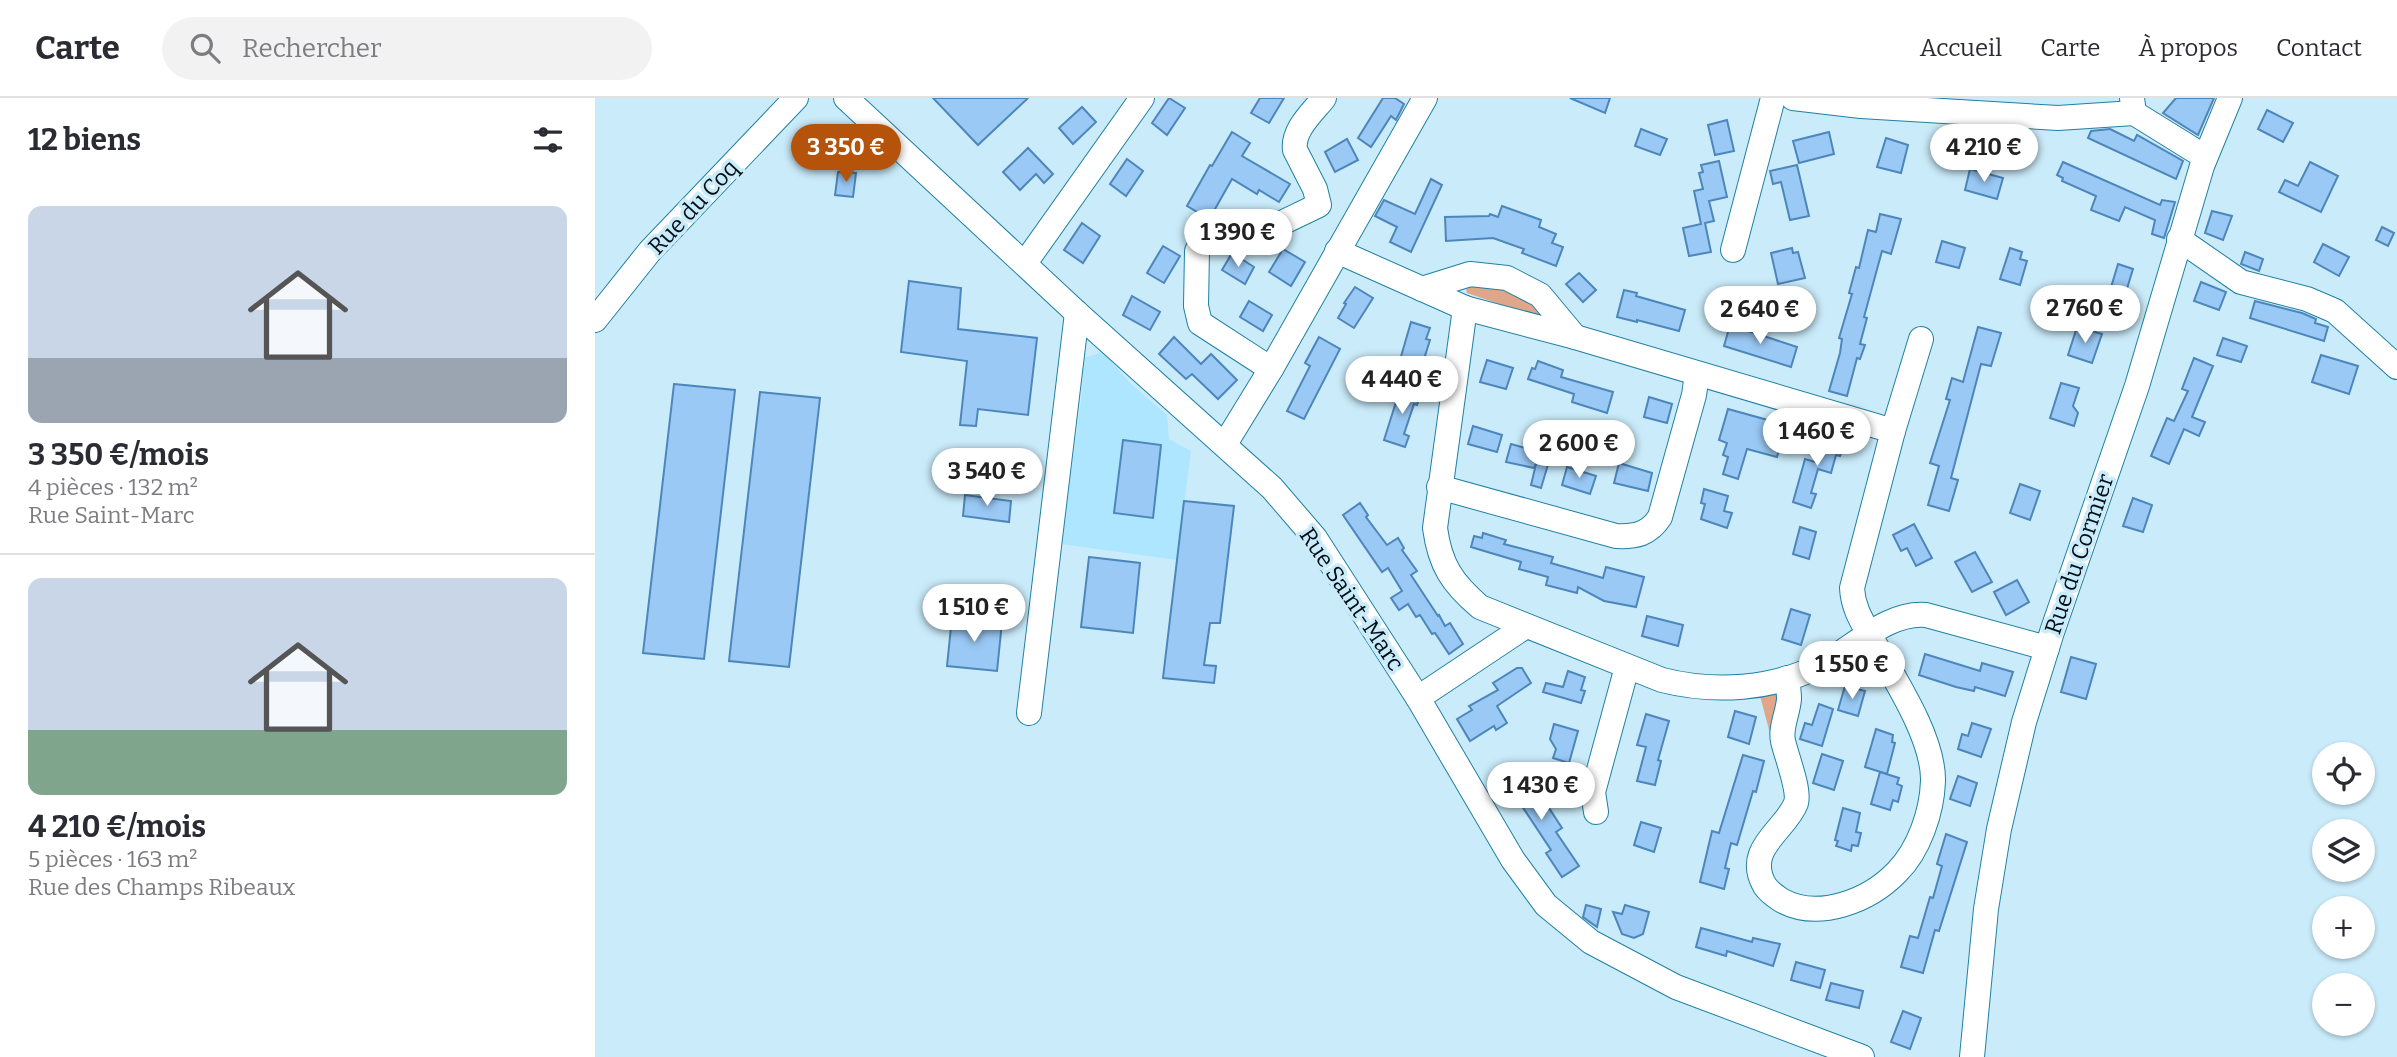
<!DOCTYPE html>
<html lang="fr">
<head>
<meta charset="utf-8">
<style>
  body { margin:0; font-family:Bitter,serif; background:#f2f2f3; color:#2b2b33; height:100vh; display:flex; flex-direction:column; font-size:26px; white-space:nowrap }
  * { box-sizing:border-box; margin:0 }
  p { font-size:23px; color:#7c7c81 }
  .icon { flex:none; width:38px; height:38px; fill:none; stroke:currentColor; stroke-width:2; stroke-linecap:round; stroke-linejoin:round }
  .map { position:relative; flex:1; overflow:hidden }
  .sheet { display:flex; flex-direction:column; background:#fff; width:595px }
  .sheet>* { flex:none }
  .fabs { position:absolute; left:1717px; top:644px; display:grid; gap:14px }
  .fabs a { display:grid; place-items:center; width:63px; height:63px; border-radius:50%; background:#fff; box-shadow:0 2px 5px #0004; font-size:35px }
  .price { position:absolute; translate:-50% -60px; padding:0 16px; border-radius:24px; background:#fff; color:#222; font-size:23px; line-height:46px; filter:drop-shadow(0 2px 4px #0008) }
  .price::after { content:''; position:absolute; left:50%; top:42px; width:21px; height:16px; margin-left:-10px; background:inherit; clip-path:polygon(0 0,100% 0,50% 100%) }
  .price.on { background:#b45309; color:#fff }
  ul { padding:0; list-style:none }
  li { display:grid; align-content:center; gap:14px; height:371px; padding:0 28px }
  li+li { border-top:2px solid #e1e1e2 }
  li span { display:grid; place-items:center; height:217px; border-radius:14px; color:#555 }
  li>.icon { margin-inline-start:auto }
  span .icon { width:126px; height:126px; fill:#fffc; stroke-width:1 }
  li b { font-size:30px }
  h2 { display:flex; justify-content:space-between; align-items:center; height:84px; padding:0 28px; font-size:30px }
  header { display:flex; align-items:center; gap:42px; box-sizing:border-box; height:98px; padding:0 35px; background:#fff; border-bottom:2px solid #e1e1e2 }
  header strong { font-size:33px }
  nav { display:flex; gap:38px; margin-inline-start:auto; font-size:24px }
  .search { width:490px; height:63px; background:#f2f2f3; display:flex; align-items:center; gap:18px; box-sizing:border-box; padding:0 24px; border-radius:38px; color:#7c7c81; font-size:26px }
  main { display:flex; flex:1; min-height:0 }
  .map>svg:first-child { display:block }
  .built { fill:#aee6ff }
  .green { fill:#dfa689 }
  .building { fill:#9ac9f5; stroke:#4d86ba; stroke-width:2 }
  .lines { fill:none; stroke-linecap:round; stroke-linejoin:round }
  .minor-casing { stroke:#1f81a3; stroke-width:26 }
  .minor { stroke:#fff; stroke-width:24 }
  .labels { text-anchor:middle; stroke-width:7; stroke-linejoin:round; paint-order:stroke }
  .street-label { font-size:23px; fill:#000e16; stroke:#caebfa }
</style>
</head>
<body>
<header>
<strong>Carte</strong>
<div class="search"><svg class="icon" aria-label="search" viewBox="0 0 24 24"><circle cx="10" cy="10" r="6"/><path d="M15 15l6 6"/></svg>Rechercher</div>
<nav><a>Accueil</a><a>Carte</a><a>À propos</a><a>Contact</a></nav>
</header>
<main>
<section class="sheet">
<h2>12 biens<svg class="icon" aria-label="filters" viewBox="0 0 24 24"><path d="M4 7h16M4 17h16"/><circle cx="9" cy="7" r="2"/><circle cx="15" cy="17" r="2"/></svg></h2>
<ul>
<li><span style="background:linear-gradient(#c9d6e8 70%,#9aa5b1 0)"><svg class="icon" aria-label="home" viewBox="0 0 24 24"><path d="M3 11l9-7 9 7M6 9v11h12V9"/></svg></span><div><b>3 350 €/mois</b><p>4 pièces · 132 m²</p><p>Rue Saint-Marc</p></div></li>
<li><span style="background:linear-gradient(#c9d6e8 70%,#7fa58c 0)"><svg class="icon" aria-label="home" viewBox="0 0 24 24"><path d="M3 11l9-7 9 7M6 9v11h12V9"/></svg></span><div><b>4 210 €/mois</b><p>5 pièces · 163 m²</p><p>Rue des Champs Ribeaux</p></div></li>
</ul>
</section>
<div class="map">
<svg width="1802" height="959" viewBox="0 0 1802 959">
  <rect width="100%" height="100%" fill="#caebfa"/>
  <path class="built" d="M508,254L536,286L572,317L574,341L596,353L582,462L466,446L487,295L489,260Z"/>
  <g class="green">
    <path d="M894,188C918,191 931,199 947,217L943,219L872,195L871,191L873,189Z"/>
    <path d="M1164,594H1184L1178,647Z"/>
  </g>
  <g class="building">
    <path d="M338,0H433L383,47Z"/>
    <path d="M574,0L590,10L572,37L557,25Z"/>
    <path d="M665,0H689L674,25L656,15Z"/>
    <path d="M788,0H800L809,6L801,22L796,18L776,49L763,40Z"/>
    <path d="M975,0H1015L1010,15Z"/>
    <path d="M1581,0H1619L1603,37L1568,15Z"/>
    <path d="M487,9L501,24L478,46L464,30Z"/>
    <path d="M1672,12L1698,25L1688,44L1663,31Z"/>
    <path d="M1132,22L1139,53L1120,57L1113,27Z"/>
    <path d="M1046,31L1072,41L1065,57L1040,48Z"/>
    <path d="M1515,31L1539,43L1542,37L1588,63L1581,81L1493,40L1496,33Z"/>
    <path d="M637,34L655,45L647,58L695,86L684,104L664,92L662,96L637,81L620,111L609,118L592,108L615,67L617,68Z"/>
    <path d="M1234,34L1239,56L1204,65L1198,43Z"/>
    <path d="M1291,40L1313,47L1306,75L1282,69Z"/>
    <path d="M752,41L763,62L740,74L730,54Z"/>
    <path d="M433,50L458,76L449,85L441,76L425,92L408,74Z"/>
    <path d="M532,61L548,73L531,98L515,86Z"/>
    <path d="M1124,63L1132,99L1114,103L1119,123L1110,125L1116,154L1094,158L1088,130L1106,126L1099,93L1108,91L1104,75L1108,74L1106,67Z"/>
    <path d="M1468,64L1565,107L1567,102L1580,104L1569,140L1557,136L1560,122L1530,109L1524,123L1496,112L1501,98L1467,83L1468,80L1462,77Z"/>
    <path d="M1715,64L1743,78L1726,114L1684,94L1690,82L1703,88Z"/>
    <path d="M1202,67L1214,118L1195,122L1186,84L1178,86L1175,73Z"/>
    <path d="M1375,71L1408,80L1402,101L1370,92Z"/>
    <path d="M243,74L261,75L258,99L240,97Z"/>
    <path d="M836,81L847,87L816,154L795,144L802,129L780,118L789,102L820,116Z"/>
    <path d="M907,108L946,122L944,129L961,136L957,145L968,149L961,168L927,155L929,151L898,140L851,143L850,119L894,118L895,116L903,119Z"/>
    <path d="M1617,113L1637,118L1628,142L1610,135Z"/>
    <path d="M1285,116L1306,121L1296,156L1287,153L1269,219L1272,220L1265,246L1270,247L1265,261L1262,260L1252,298L1234,293L1245,255L1247,241L1244,240L1257,196L1254,195L1261,169L1264,170L1273,132L1281,134Z"/>
    <path d="M487,125L505,138L488,165L469,152Z"/>
    <path d="M1787,129L1799,135L1793,148L1781,142Z"/>
    <path d="M1347,143L1370,150L1364,170L1341,164Z"/>
    <path d="M1728,146L1754,159L1744,178L1719,164Z"/>
    <path d="M568,148L585,158L569,185L552,175Z"/>
    <path d="M1197,150L1198,155L1203,154L1210,180L1183,186L1176,155Z"/>
    <path d="M1415,150L1427,154L1425,161L1432,163L1425,187L1405,181Z"/>
    <path d="M688,151L710,164L696,188L674,174Z"/>
    <path d="M1650,154L1668,161L1664,173L1646,166Z"/>
    <path d="M637,155L659,169L650,186L627,172Z"/>
    <path d="M1523,166L1538,171L1523,220L1508,216Z"/>
    <path d="M984,175L1001,192L988,204L971,186Z"/>
    <path d="M314,183L366,190L363,231L442,240L433,317L383,311L381,328L365,327L372,263L306,254Z"/>
    <path d="M1606,184L1631,194L1624,212L1599,203Z"/>
    <path d="M760,189L778,200L759,230L743,220L751,206L749,205Z"/>
    <path d="M1029,192L1042,195L1041,198L1090,212L1084,233L1042,222V224L1022,219Z"/>
    <path d="M537,198L565,214L555,232L528,217Z"/>
    <path d="M654,203L677,217L668,233L645,219Z"/>
    <path d="M1660,203L1707,215L1721,221L1720,225L1733,229L1729,243L1655,220Z"/>
    <path d="M816,224L835,230L831,241L835,242L825,274L805,262Z"/>
    <path d="M1135,227L1202,249L1196,269L1129,248Z"/>
    <path d="M1383,229L1406,235L1396,268L1386,266L1356,380L1363,382L1354,413L1333,407L1344,368L1335,365L1355,302L1351,301L1357,280L1368,284Z"/>
    <path d="M1482,229L1507,236L1497,265L1473,257Z"/>
    <path d="M579,239L606,266L616,256L642,282L623,301L597,276L591,281L564,256Z"/>
    <path d="M724,239L745,251L709,321L692,313L715,268L710,265Z"/>
    <path d="M1628,240L1652,248L1646,264L1622,257Z"/>
    <path d="M1726,257L1763,268L1754,296L1717,284Z"/>
    <path d="M1599,260L1618,268L1597,319L1610,324L1604,338L1589,331L1574,366L1556,358L1572,320L1579,323L1593,293L1587,291Z"/>
    <path d="M892,262L918,270L911,291L885,284Z"/>
    <path d="M943,263L968,272L966,279L1018,294L1012,315L977,304L979,296L933,281L937,270L940,271Z"/>
    <path d="M807,285L826,295L822,307L819,306L809,336L814,338L810,349L789,342Z"/>
    <path d="M1466,285L1484,290L1478,308L1483,315L1479,328L1455,320Z"/>
    <path d="M79,286L140,292L109,561L48,555Z"/>
    <path d="M165,294L225,300L194,569L134,563Z"/>
    <path d="M1054,299L1077,306L1072,325L1049,319Z"/>
    <path d="M1133,311L1191,327L1182,359L1152,351L1143,381L1128,376L1133,359L1128,357L1132,345L1124,342Z"/>
    <path d="M878,328L907,337L902,354L873,346Z"/>
    <path d="M1228,335L1250,342L1245,358L1241,357L1236,375L1223,371L1216,395L1221,396L1216,410L1198,404L1210,361L1220,364Z"/>
    <path d="M528,342L566,347L558,420L519,415Z"/>
    <path d="M916,346L944,354L945,350L957,353L946,390L936,387L941,366L939,370L911,364Z"/>
    <path d="M1024,365L1057,375L1053,393L1019,385Z"/>
    <path d="M972,369L1001,378L995,396L967,387Z"/>
    <path d="M1425,386L1445,393L1435,422L1415,415Z"/>
    <path d="M1109,391L1133,398L1129,413L1137,415L1132,430L1106,421L1110,406L1106,405Z"/>
    <path d="M370,397L416,403L414,424L368,418Z"/>
    <path d="M1538,400L1557,407L1548,434L1528,428Z"/>
    <path d="M589,403L639,408L625,525H615L609,567L621,568L619,585L568,580Z"/>
    <path d="M765,405L773,417L771,419L792,447L803,440L809,450L807,452L822,473L816,477L843,518L844,517L850,528L855,525L868,546L854,556L840,535L837,536L825,517L821,519L813,506L804,512L796,500L807,493L793,470L787,474L748,417Z"/>
    <path d="M1319,426L1337,460L1321,468L1312,450L1306,453L1298,437Z"/>
    <path d="M1205,429L1221,434L1214,461L1198,456Z"/>
    <path d="M888,435L911,442L909,446L958,459L956,465L1008,480L1011,469L1049,479L1041,509L1009,503L983,489L982,495L951,487L953,479L924,471L926,464L876,449L879,438L887,440Z"/>
    <path d="M1380,454L1397,484L1377,494L1360,464Z"/>
    <path d="M494,459L545,465L538,535L486,529Z"/>
    <path d="M1422,482L1434,504L1411,517L1399,494Z"/>
    <path d="M1196,511L1215,517L1206,547L1187,541Z"/>
    <path d="M1052,518L1088,527L1083,548L1047,538Z"/>
    <path d="M357,519L407,524L402,573L352,568Z"/>
    <path d="M1330,556L1385,573L1387,565L1418,574L1410,598L1380,589L1379,593L1361,589L1324,577Z"/>
    <path d="M1476,559L1501,566L1491,601L1466,594Z"/>
    <path d="M922,570H927L936,585L902,608L912,625L901,632L899,628L875,643L862,621L877,612L874,608L903,592L898,585Z"/>
    <path d="M973,573L990,579L986,592L990,593L986,605L948,594L951,585L968,589Z"/>
    <path d="M1250,588L1270,593L1263,618L1243,612Z"/>
    <path d="M1224,606L1238,611L1227,648L1205,641L1210,625L1217,627Z"/>
    <path d="M1140,613L1161,619L1154,646L1133,639Z"/>
    <path d="M1051,616L1074,623L1063,662L1066,663L1060,687L1042,683L1051,649L1042,647Z"/>
    <path d="M1377,625L1396,631L1386,659L1363,651L1367,636L1373,638Z"/>
    <path d="M959,626L983,633L974,665L958,660L961,651L955,641Z"/>
    <path d="M1281,631L1298,637L1297,644L1300,645L1292,676L1270,669Z"/>
    <path d="M1227,656L1248,663L1239,692L1218,685Z"/>
    <path d="M1148,657L1169,663L1161,694L1158,693L1142,747L1136,745L1130,770L1134,771L1129,791L1105,784L1117,733L1124,735Z"/>
    <path d="M921,671L946,711L952,707L967,730L961,734L984,768L967,779L951,755L956,752L923,702L919,705L904,681Z"/>
    <path d="M1285,674L1304,680L1302,686L1307,688L1303,704L1298,702L1295,712L1276,706Z"/>
    <path d="M1363,678L1382,685L1375,708L1355,701Z"/>
    <path d="M1248,710L1265,715L1261,734L1266,735L1263,748L1257,747L1256,753L1241,748L1243,743L1240,742Z"/>
    <path d="M1046,724L1066,730L1059,754L1039,747Z"/>
    <path d="M1351,736L1372,744L1344,833L1340,832L1328,875L1306,869L1315,838L1323,840L1335,799L1338,800L1347,768L1342,766Z"/>
    <path d="M991,807L1006,811L1002,829L988,819Z"/>
    <path d="M1030,807L1054,814L1048,836L1039,840L1027,836L1018,814L1027,816Z"/>
    <path d="M1106,830L1157,844L1158,840L1185,846L1178,868L1132,853L1131,858L1101,849Z"/>
    <path d="M1201,864L1230,872L1225,890L1196,882Z"/>
    <path d="M1236,885L1268,893L1264,910L1231,902Z"/>
    <path d="M1308,913L1326,920L1315,951L1296,944Z"/>
  </g>
  <g class="lines">
    <g class="minor-casing">
      <g id="minor">
        <path d="M251,0L482,215L677,390L720,440L823,600L918,762L951,807L996,844L1081,889L1267,959"/>
        <path d="M1198,0L1266,8L1463,20L1539,15"/>
        <path d="M1537,0L1539,15L1610,59"/>
        <path d="M1584,141L1646,184L1712,201L1740,213L1802,269"/>
        <path d="M1138,152L1178,0"/>
        <path d="M742,153L870,210L980,239L1298,333"/>
        <path d="M430,165L547,0"/>
        <path d="M827,191L875,176L912,180L945,197L980,239"/>
        <path d="M870,210L840,430C845,467 857,485 885,509L1067,582C1119,595 1177,592 1226,567C1259,550 1291,514 1331,517L1452,550"/>
        <path d="M0,222L55,153L201,0"/>
        <path d="M676,271L605,225L601,208L602,153L607,143L616,137L638,133L672,132L724,107L720,91L700,52C697,32 718,14 729,0"/>
        <path d="M630,346L676,271L830,0"/>
        <path d="M844,389L1021,438C1041,439 1054,436 1065,419L1099,297L1102,276"/>
        <path d="M1192,580C1193,587 1194,595 1194,601C1193,615 1185,630 1188,643C1191,657 1205,692 1201,705C1191,732 1148,751 1170,788C1174,794 1180,798 1186,802C1223,823 1274,803 1302,774C1324,752 1337,714 1338,683C1339,640 1299,580 1278,543C1268,525 1258,511 1257,490L1298,333L1326,241"/>
        <path d="M823,600L931,528"/>
        <path d="M434,615L482,215"/>
        <path d="M1001,714L998,694L1032,569"/>
        <path d="M1377,959L1391,811L1404,731L1429,624L1457,534L1542,288L1607,68L1635,0"/>
      </g>
    </g>
    <use href="#minor" class="minor"/>
  </g>
  <g class="labels">
    <g class="street-label">
      <text transform="translate(98 109) rotate(-47)" y="8">Rue du Coq</text>
      <text transform="translate(1484 456) rotate(-71)" y="8">Rue du Cormier</text>
      <text transform="translate(757 501) rotate(56)" y="8">Rue Saint-Marc</text>
    </g>
  </g>
</svg>
<div class="fabs">
<a><svg class="icon" aria-label="locate" viewBox="0 0 24 24"><circle cx="12" cy="12" r="6"/><path d="M12 2v4M12 18v4M2 12h4M18 12h4"/></svg></a>
<a><svg class="icon" aria-label="layers" viewBox="0 0 24 24"><path d="M12 4l9 5-9 5-9-5zM3 14l9 5 9-5"/></svg></a>
<a>+</a>
<a>−</a>
</div>
<b class="price on" style="left:251px;top:86px">3 350 €</b>
<b class="price" style="left:1389px;top:86px">4 210 €</b>
<b class="price" style="left:643px;top:171px">1 390 €</b>
<b class="price" style="left:1490px;top:247px">2 760 €</b>
<b class="price" style="left:1165px;top:248px">2 640 €</b>
<b class="price" style="left:807px;top:318px">4 440 €</b>
<b class="price" style="left:1222px;top:370px">1 460 €</b>
<b class="price" style="left:984px;top:382px">2 600 €</b>
<b class="price" style="left:392px;top:410px">3 540 €</b>
<b class="price" style="left:379px;top:546px">1 510 €</b>
<b class="price" style="left:1257px;top:603px">1 550 €</b>
<b class="price" style="left:946px;top:724px">1 430 €</b>
</div>
</main>
</body>
</html>
